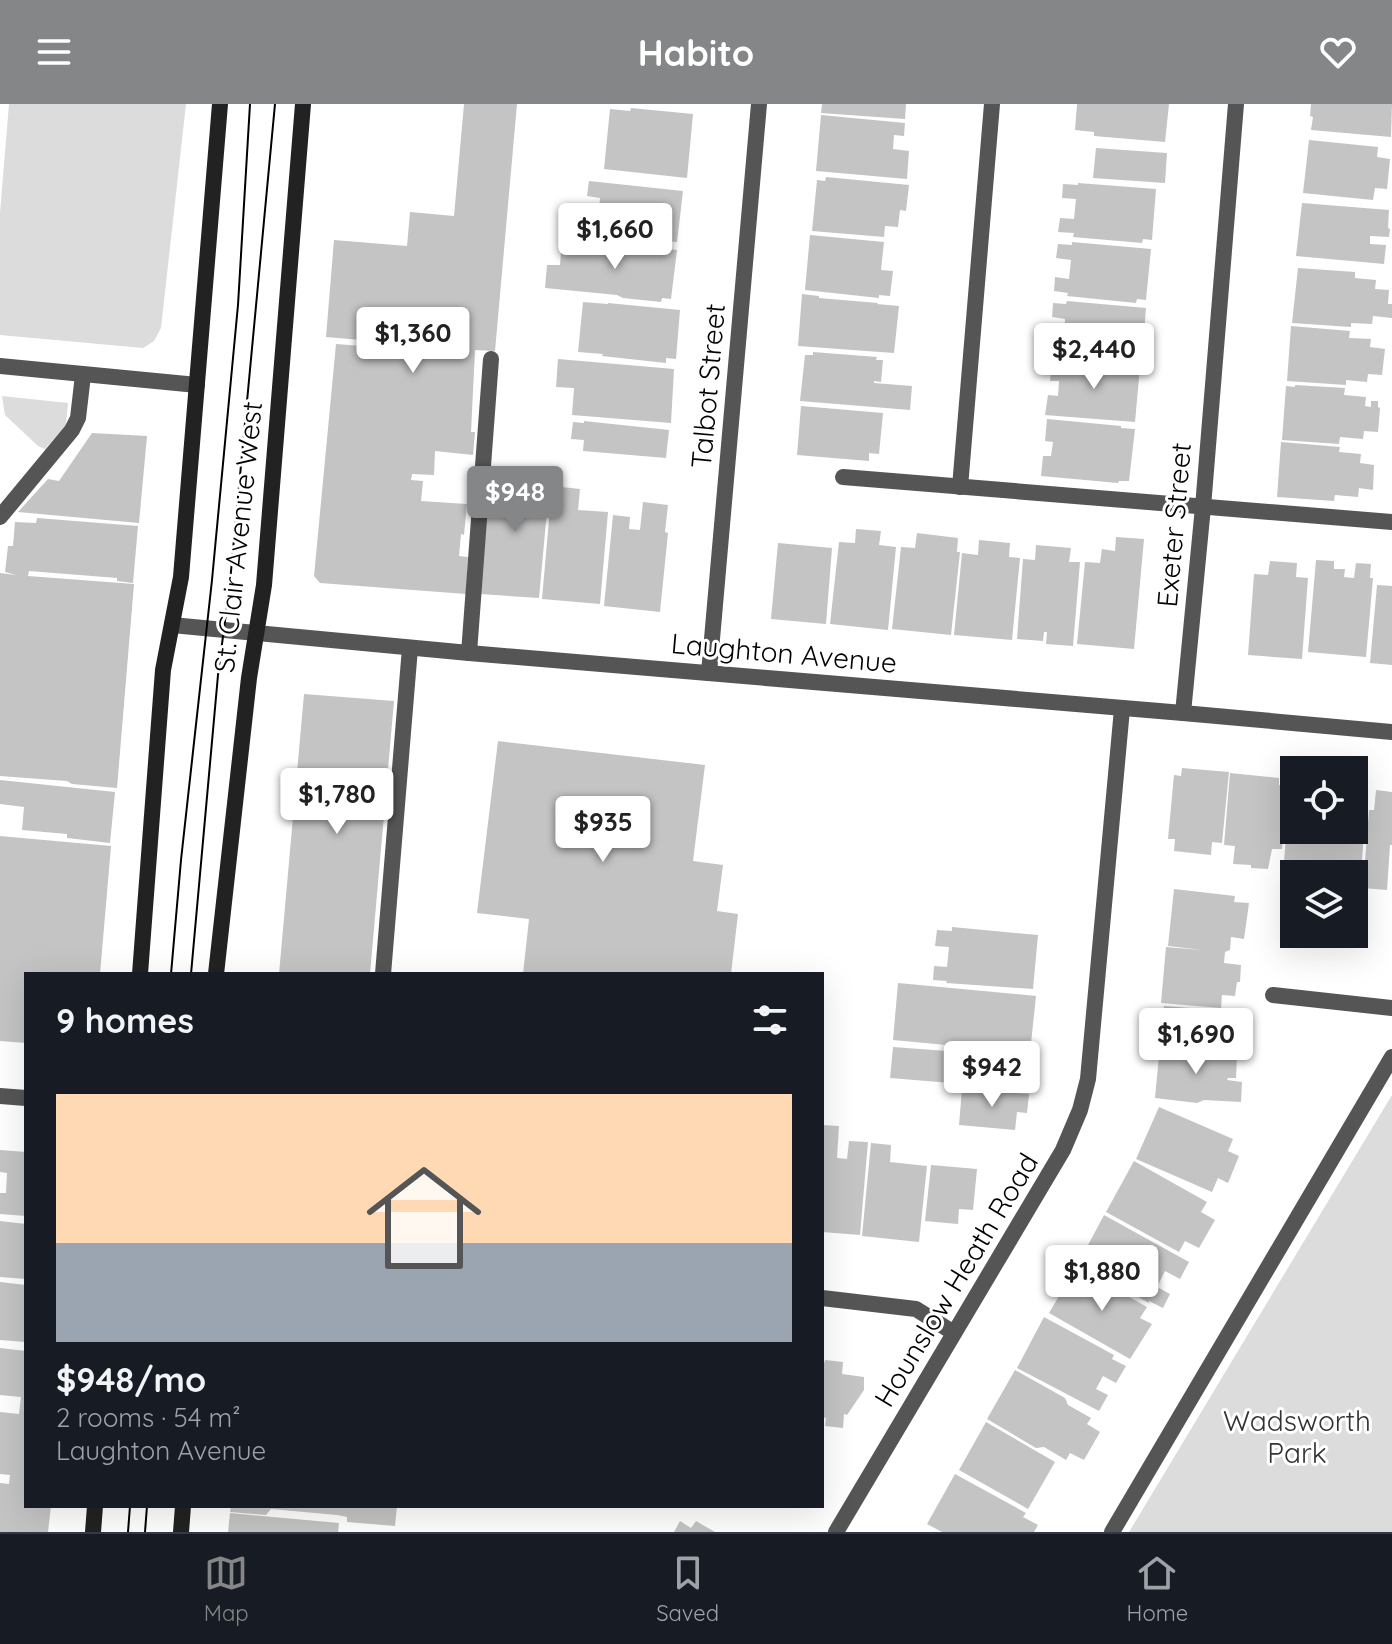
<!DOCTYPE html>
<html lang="en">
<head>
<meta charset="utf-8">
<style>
  body { margin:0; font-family:Quicksand,sans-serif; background:#20242c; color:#f1f3f6; height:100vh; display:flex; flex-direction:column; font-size:30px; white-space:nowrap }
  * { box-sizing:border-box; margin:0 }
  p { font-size:26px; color:#9ea1a6 }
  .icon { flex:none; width:44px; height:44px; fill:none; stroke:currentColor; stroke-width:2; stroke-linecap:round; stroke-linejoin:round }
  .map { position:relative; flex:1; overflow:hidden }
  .drawer { position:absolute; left:24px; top:868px; width:800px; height:536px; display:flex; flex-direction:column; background:#171b24; border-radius:0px; box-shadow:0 8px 32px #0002 }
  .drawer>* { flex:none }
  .controls { position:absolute; left:1280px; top:652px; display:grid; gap:16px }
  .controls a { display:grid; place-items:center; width:88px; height:88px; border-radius:0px; background:#171b24; box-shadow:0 8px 32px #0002; font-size:40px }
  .price { position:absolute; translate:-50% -68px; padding:0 18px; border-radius:8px; background:#fff; color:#222; font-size:26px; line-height:52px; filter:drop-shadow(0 2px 4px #0008) }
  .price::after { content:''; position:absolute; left:50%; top:48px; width:24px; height:18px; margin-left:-12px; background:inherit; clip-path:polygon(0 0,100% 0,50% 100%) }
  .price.selected { background:#858687; color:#fff }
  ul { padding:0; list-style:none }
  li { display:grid; align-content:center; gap:16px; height:424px; padding:0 32px }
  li+li { border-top:2px solid #363941 }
  li span { display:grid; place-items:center; height:248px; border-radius:0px; color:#555 }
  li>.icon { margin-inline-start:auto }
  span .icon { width:144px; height:144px; fill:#fffc; stroke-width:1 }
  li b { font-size:34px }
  h2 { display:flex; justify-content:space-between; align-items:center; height:96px; padding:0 32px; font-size:34px }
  header { display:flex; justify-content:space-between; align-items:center; height:104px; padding:0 32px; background:#858687; color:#fff; font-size:36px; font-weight:800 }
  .tabs { display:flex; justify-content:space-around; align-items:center; height:112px; border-top:2px solid #363941; background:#171b24; font-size:22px; color:#9ea1a6 }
  .tabs a { display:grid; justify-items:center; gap:4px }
  .tabs .selected { color:#858687 }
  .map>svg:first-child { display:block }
  .green { fill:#dcdcdc }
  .building { fill:#c4c4c4 }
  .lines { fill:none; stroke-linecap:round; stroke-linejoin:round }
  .lane { stroke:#555; stroke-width:16 }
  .street { stroke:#555; stroke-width:16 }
  .secondary { stroke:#222; stroke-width:16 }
  .tram { stroke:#000; stroke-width:2 }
  .labels { text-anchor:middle; stroke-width:6; stroke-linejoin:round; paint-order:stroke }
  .street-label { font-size:28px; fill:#000; stroke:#fff }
  .park-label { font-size:28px; fill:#333; stroke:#fff }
</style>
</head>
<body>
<header><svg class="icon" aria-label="menu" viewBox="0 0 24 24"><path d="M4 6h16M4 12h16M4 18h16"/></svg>Habito<svg class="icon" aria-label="heart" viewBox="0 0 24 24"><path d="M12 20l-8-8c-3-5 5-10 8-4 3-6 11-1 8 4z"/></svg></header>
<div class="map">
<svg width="1392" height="1428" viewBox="0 0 1392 1428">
  <rect width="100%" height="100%" fill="#fff"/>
  <g class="green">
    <path d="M9,0H186L161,224L154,237L143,244L0,231V109Z"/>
    <path d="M2,292L68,299L66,321L45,345L38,342L5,311Z"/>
    <path d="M1392,991V1428H1129Z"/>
  </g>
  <g class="building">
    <path d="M464,0H517L495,247L475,246L471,328H475L473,351L435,347L434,371L412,370L411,376L423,377L421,397L467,400L464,431L461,430L459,452L468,453L466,490L320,479L314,472L336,240L374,243L379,248L408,251V240L326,233L334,136L407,142L410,108L454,112Z"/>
    <path d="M822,0H906L905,15L821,9Z"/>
    <path d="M1077,0H1169L1165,38L1094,32V28L1075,26Z"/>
    <path d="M1311,0H1392L1391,33L1311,26L1313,13L1310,12Z"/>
    <path d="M631,4L693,10L687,74L604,65L610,5L630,7Z"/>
    <path d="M821,11L905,19L904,32L894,31L893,45L909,47L907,75L816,67Z"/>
    <path d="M1309,36L1378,43L1377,53L1390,55L1387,85L1375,84L1373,96L1303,89Z"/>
    <path d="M1096,44L1167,49L1165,79L1093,74Z"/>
    <path d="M826,73L909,81L906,107L900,106L898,123L885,122L884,133L812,127L817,76L825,77Z"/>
    <path d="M589,77L683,87L677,138L667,137L666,139L582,131L583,116L598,118L600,94L587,92Z"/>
    <path d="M1078,79L1156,85L1152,136L1143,135L1142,139L1073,133L1074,129L1058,128L1060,114L1074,115L1076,95L1062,94L1063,80L1078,81Z"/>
    <path d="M1302,99L1389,106L1388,124L1390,125L1389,133L1370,132V140L1386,141L1384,160L1296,152Z"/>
    <path d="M810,131L884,138L881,166L893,167L890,192L879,191V194L805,186Z"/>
    <path d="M562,135L580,137L581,141L621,143L626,139L677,146L671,195L662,194L661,198L623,194L617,191L545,184L547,161H560Z"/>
    <path d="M1072,138L1151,145L1146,196L1137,195L1136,199L1067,192L1068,189L1054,187L1055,173L1069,175L1071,156L1056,154L1058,140L1072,141Z"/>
    <path d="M1298,164L1355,168V174L1376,176L1375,185L1389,186L1388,200H1392V214L1373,212L1372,220L1351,219V223L1292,219Z"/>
    <path d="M802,190L819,192V194L878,199L877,200L899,202L894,249L798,242Z"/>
    <path d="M1067,197L1146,204L1142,256L1130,255V258L1063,253L1064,248L1048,246L1049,233L1064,234L1065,215L1052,213L1053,199L1066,200Z"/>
    <path d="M583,198L608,200V199L680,206L676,255L666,254V259L602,252L603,250L578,248Z"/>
    <path d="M1291,222L1350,227L1349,234L1371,235L1370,243L1385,245L1382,271L1368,270L1367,278L1346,276V281L1287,277Z"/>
    <path d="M813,248L877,253L876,256H883L881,278L874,277V279L912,282L910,306L800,297L805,251H813Z"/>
    <path d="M558,255L674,265L671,319L572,311L574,284L556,283Z"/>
    <path d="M1052,255L1140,263L1135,318L1045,311L1048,291L1058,292L1059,277H1050Z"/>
    <path d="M1295,281L1345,284L1344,291L1366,293L1365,302L1371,303V297H1378V303L1380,304L1378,328L1364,327L1363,335L1340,333L1339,340L1282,336L1286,282L1295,283Z"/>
    <path d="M801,302L883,309L879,350L869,349V357L797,351Z"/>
    <path d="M1047,315L1121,322V324L1135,325L1129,377H1119L1118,379L1041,372L1043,352H1051L1053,338L1045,337Z"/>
    <path d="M584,317L669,326L666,354L583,347L584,336L571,335L573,318L584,319Z"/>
    <path d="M92,329L147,332L139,419L18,408L48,375L59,377Z"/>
    <path d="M1281,338L1340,343L1339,348L1361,350L1360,359L1374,361L1373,386L1359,384L1358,393L1335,391L1334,397L1277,393Z"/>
    <path d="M491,362L522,365L521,372L550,374L539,494L480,490Z"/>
    <path d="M552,382L580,385L578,406L608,408L600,500L542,495Z"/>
    <path d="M643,398L668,401L665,428L668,429L660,508L604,502L613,411L630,413L629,425L640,426Z"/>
    <path d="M37,414L138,422L133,479L117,477V474L29,467L28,472L134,480L117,684L72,680L67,677L0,672V469L16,471L5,468L8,442H13L15,418L36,419Z"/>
    <path d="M856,425L881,427L879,441L896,443L888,526L830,520L839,438L855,439Z"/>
    <path d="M917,429L958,434L957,448H960L951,531L892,525L901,443L915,444Z"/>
    <path d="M1116,433L1144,435L1134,545L1077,540L1085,458L1100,459L1102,445L1115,447Z"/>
    <path d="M979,436L1010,439L1009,453L1020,454L1012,536L954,531L962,449L978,451Z"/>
    <path d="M778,439L832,444L826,520L771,515Z"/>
    <path d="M1036,441L1071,444L1069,458H1080L1073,542L1046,540L1047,528H1044L1043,537L1017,535L1023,455L1035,456Z"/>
    <path d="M1316,456L1334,457V465H1345L1344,473L1354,474L1356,459L1371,460L1370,474H1373L1366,553L1308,548Z"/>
    <path d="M1270,457L1297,459L1296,473L1308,474L1302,555L1248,551L1254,470L1268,471Z"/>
    <path d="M1377,481L1392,482V561L1370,559Z"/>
    <path d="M304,590L394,597L370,870H279Z"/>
    <path d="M498,637L705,661L693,757L723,761L717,807L738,810L731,870H523L529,815L477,809Z"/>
    <path d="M1182,664L1229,668L1222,739L1212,738L1211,751L1174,747L1175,735H1168L1174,671L1181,672Z"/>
    <path d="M1230,669L1279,674V681L1287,682L1282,745H1272L1268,765L1251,764V761L1233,760L1235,742L1224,741Z"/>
    <path d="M0,676L115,688L110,739L67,734V730L22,726L24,703L0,700Z"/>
    <path d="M1290,680H1294V726H1354V684L1367,686L1360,785L1354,784V770H1294V785L1282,784Z"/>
    <path d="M1376,686L1392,688V741H1390L1387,786L1363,784L1369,706H1374Z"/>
    <path d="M0,732L111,742L100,870H26V939L0,937Z"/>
    <path d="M1174,785L1235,792L1234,798L1249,799L1244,835L1231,833L1230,846L1225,848L1224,859L1241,861L1240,878H1237L1235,892L1222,891L1221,904L1161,899L1166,843L1203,846L1168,842Z"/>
    <path d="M952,823L1038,831L1033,885L946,879L947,877L933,876L934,862L947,863L949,843L935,842L937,826L952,827Z"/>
    <path d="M898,879L1036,892L1030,949L893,936Z"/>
    <path d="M1164,902L1229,907V909L1238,910L1237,921L1230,920L1229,936L1162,931Z"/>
    <path d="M1160,941L1200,944L1208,950L1237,952L1236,974H1228L1227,976L1242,978L1241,998L1204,996L1197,999L1155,994Z"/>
    <path d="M893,943L1027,953L1025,985L890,974Z"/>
    <path d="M962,985L1029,990L1027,1009L1017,1008L1015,1026L959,1021Z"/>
    <path d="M1159,1003L1233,1035L1228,1047L1239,1052L1228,1079L1218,1074L1212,1088L1136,1055Z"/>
    <path d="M822,1021L839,1022L837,1054L847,1055L849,1037L868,1038L860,1131L822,1128Z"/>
    <path d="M871,1039L891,1041L890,1058L927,1062L919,1138L862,1132Z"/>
    <path d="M0,1046L26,1048V1112L0,1110V1089H6L7,1069L0,1068Z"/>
    <path d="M1134,1057L1207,1098L1201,1108L1215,1116L1199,1144L1185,1137L1179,1148L1106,1108Z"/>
    <path d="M931,1061L977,1065L973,1106L959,1105L958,1120L925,1117Z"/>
    <path d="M1104,1111L1189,1158L1180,1175L1165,1167L1157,1183L1170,1190L1163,1204L1149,1197V1199L1078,1160Z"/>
    <path d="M0,1117L26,1120V1175L0,1173Z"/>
    <path d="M1076,1163L1147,1203L1140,1214L1152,1220L1130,1255L1049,1209Z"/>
    <path d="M0,1178L26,1181V1238L0,1236Z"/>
    <path d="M1044,1213L1114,1251L1112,1255L1126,1262L1116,1279L1103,1272L1096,1285L1108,1291L1099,1307L1017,1264Z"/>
    <path d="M0,1244L26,1247V1402H51L48,1428H0V1379L9,1380L10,1371L0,1370V1308L19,1310L21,1293L0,1291Z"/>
    <path d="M825,1256L843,1258L842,1270L864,1273V1286L847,1311L844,1310L843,1324L825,1322L826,1314L822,1313V1267Z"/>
    <path d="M1015,1266L1065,1294L1068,1301L1091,1314L1087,1320L1100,1328L1084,1356L1070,1349L1066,1356L1044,1343L1036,1344L987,1315Z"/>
    <path d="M986,1318L1055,1358L1028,1405L959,1366Z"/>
    <path d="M955,1370L1026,1409L1023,1413L1038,1421L1034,1428H942L927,1420Z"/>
    <path d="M231,1402H397L395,1422L347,1418V1413L337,1411L271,1405L266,1411L230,1408Z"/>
    <path d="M230,1409L339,1419L338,1428H228Z"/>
    <path d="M680,1417L691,1424L696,1417L715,1428H674Z"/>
  </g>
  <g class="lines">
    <g class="lane">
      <path d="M843,373L1392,418"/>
      <path d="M960,383L992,0"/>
      <path d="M0,413L72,326L78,314L83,271"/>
      <path d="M469,549L491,255"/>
      <path d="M383,870L410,544"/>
      <path d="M1273,891L1392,904"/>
      <path d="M1112,1428L1392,953"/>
    </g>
    <g class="street">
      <path d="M0,262L197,281"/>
      <path d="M172,521L469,549L1183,609L1392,628"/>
      <path d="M709,569L759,0"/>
      <path d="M1183,609L1203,403L1236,0"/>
      <path d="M0,992L26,994"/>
      <path d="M822,1194L916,1205L954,1229"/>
      <path d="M836,1428L1063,1046L1080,1006L1088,975L1122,605"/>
    </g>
    <g class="secondary">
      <path d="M140,870L163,566L181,473L220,0"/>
      <path d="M216,870L249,574L264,481L303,0"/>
      <path d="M93,1428L95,1402"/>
      <path d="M181,1428L183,1402"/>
    </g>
    <g class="tram">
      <path d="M171,870L181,756L212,476L238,201L250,0"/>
      <path d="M191,870L218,571L230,478L275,0"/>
      <path d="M128,1428L130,1402"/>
      <path d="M145,1428L147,1402"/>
    </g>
  </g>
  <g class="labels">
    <g class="street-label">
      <text transform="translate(708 282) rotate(-85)" y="10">Talbot Street</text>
      <text transform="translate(1174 421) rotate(-85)" y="10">Exeter Street</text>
      <text transform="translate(238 433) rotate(-84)" y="10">St. Clair Avenue West</text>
      <text transform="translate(784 549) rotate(5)" y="10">Laughton Avenue</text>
      <text transform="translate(956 1176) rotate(-59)" y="10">Hounslow Heath Road</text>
    </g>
    <g class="park-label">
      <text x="1297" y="1327">Wadsworth<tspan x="1297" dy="32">Park</tspan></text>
    </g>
  </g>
</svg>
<div class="controls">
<a><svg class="icon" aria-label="locate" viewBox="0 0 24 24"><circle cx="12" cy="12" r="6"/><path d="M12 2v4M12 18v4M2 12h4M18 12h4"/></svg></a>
<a><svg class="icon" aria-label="layers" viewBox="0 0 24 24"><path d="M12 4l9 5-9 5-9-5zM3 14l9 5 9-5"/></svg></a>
</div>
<b class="price" style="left:615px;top:167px">$1,660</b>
<b class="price" style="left:413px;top:271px">$1,360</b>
<b class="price" style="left:1094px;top:287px">$2,440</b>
<b class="price selected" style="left:515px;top:430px">$948</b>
<b class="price" style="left:337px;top:732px">$1,780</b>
<b class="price" style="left:603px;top:760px">$935</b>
<b class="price" style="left:1196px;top:972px">$1,690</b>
<b class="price" style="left:992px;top:1005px">$942</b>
<b class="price" style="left:1102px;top:1209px">$1,880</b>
<section class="drawer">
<h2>9 homes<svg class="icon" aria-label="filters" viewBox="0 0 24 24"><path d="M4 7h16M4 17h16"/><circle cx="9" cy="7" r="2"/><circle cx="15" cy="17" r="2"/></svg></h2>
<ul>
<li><span style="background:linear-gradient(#ffd9b3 60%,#9aa5b1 0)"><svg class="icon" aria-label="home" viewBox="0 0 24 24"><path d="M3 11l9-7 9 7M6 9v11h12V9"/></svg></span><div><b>$948/mo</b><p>2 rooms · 54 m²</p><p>Laughton Avenue</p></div></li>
</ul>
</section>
</div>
<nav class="tabs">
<a class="selected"><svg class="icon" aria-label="map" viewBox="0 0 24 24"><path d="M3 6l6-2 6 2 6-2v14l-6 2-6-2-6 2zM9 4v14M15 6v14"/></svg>Map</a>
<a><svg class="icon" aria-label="saved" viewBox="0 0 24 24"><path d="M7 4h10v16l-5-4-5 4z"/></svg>Saved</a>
<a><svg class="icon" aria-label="home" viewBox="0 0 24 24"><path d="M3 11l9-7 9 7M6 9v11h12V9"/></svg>Home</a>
</nav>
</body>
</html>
